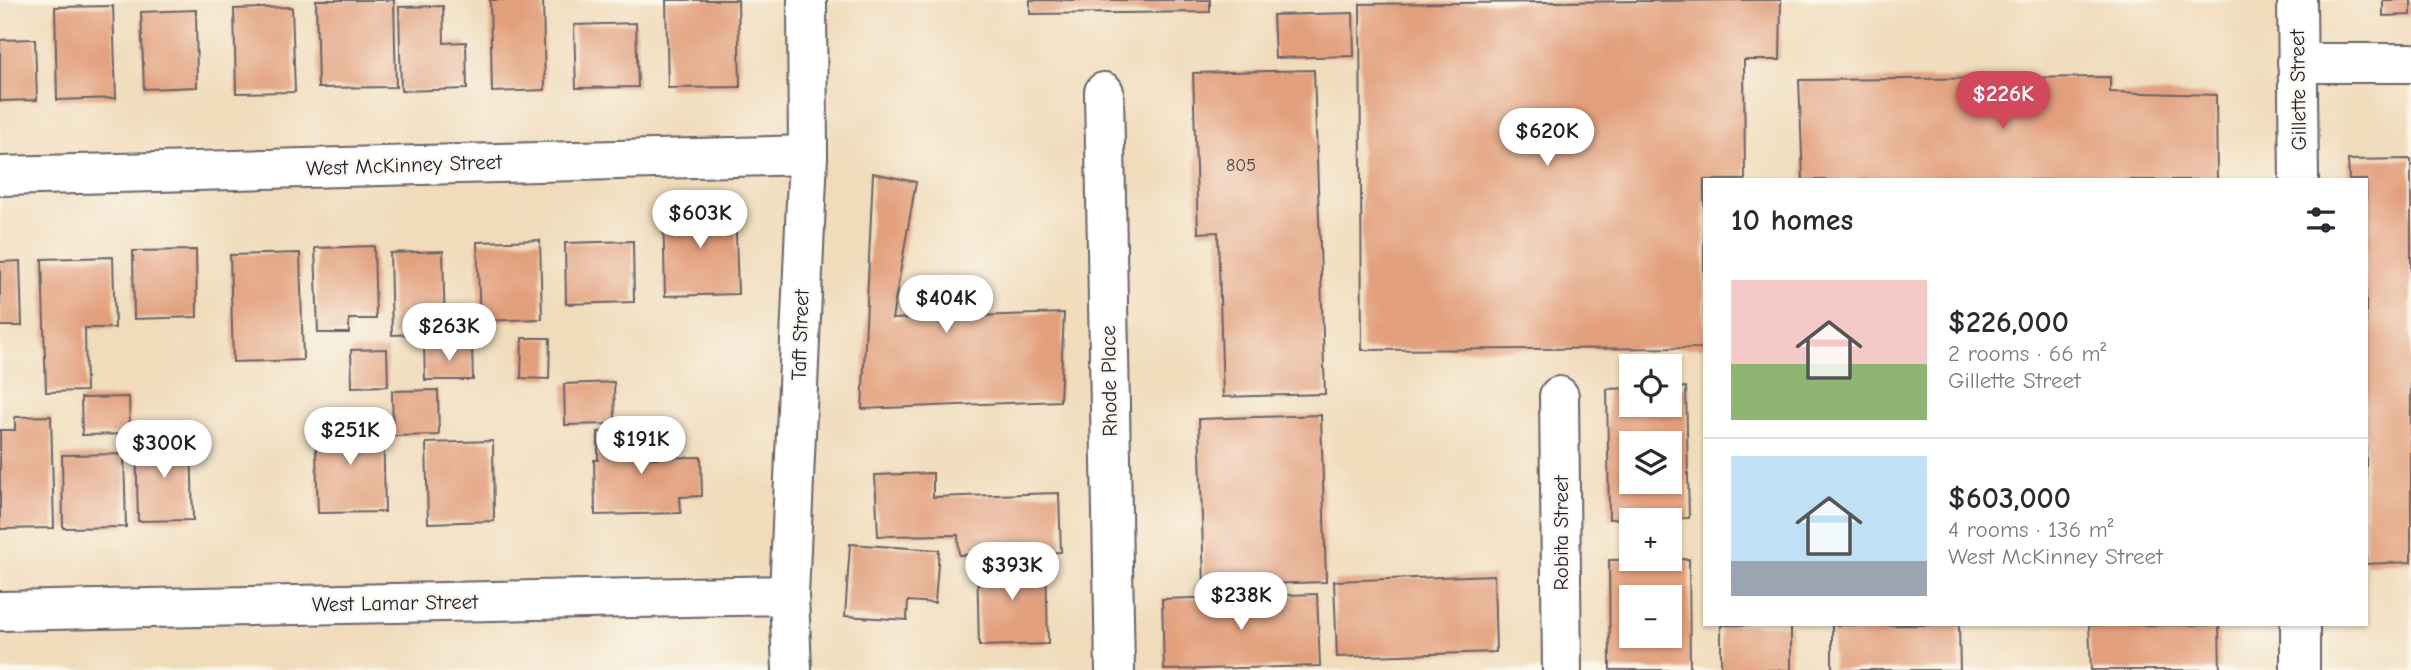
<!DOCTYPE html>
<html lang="en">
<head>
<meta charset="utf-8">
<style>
  body { margin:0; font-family:"Comic Neue",sans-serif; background:#f7f7f7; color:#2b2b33; height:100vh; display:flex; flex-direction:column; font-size:26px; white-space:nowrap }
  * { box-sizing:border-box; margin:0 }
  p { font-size:23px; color:#7c7c81 }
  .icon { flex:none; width:38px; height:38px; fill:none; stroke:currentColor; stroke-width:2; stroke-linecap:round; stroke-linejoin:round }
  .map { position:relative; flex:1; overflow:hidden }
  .drawer { position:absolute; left:1703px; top:178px; width:665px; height:448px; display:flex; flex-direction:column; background:#fff; border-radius:0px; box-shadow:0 2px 5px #0004 }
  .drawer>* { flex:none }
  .tools { position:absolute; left:1619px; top:354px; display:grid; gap:14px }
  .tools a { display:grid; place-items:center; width:63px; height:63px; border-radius:0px; background:#fff; box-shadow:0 2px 5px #0004; font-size:35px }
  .price { position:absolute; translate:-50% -60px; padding:0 16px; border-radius:24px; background:#fff; color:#222; font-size:23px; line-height:46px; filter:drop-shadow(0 2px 4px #0008) }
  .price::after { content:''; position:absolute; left:50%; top:42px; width:21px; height:16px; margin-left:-10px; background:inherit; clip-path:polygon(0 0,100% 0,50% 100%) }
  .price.current { background:#d1495b; color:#fff }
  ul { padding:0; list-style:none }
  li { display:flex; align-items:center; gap:21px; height:175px; padding:0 28px }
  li+li { border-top:2px solid #e1e1e2 }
  li span { display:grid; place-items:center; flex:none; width:196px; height:140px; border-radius:0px; color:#555 }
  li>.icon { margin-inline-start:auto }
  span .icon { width:84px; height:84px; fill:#fffc; stroke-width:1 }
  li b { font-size:30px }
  h2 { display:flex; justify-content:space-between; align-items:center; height:84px; padding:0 28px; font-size:30px }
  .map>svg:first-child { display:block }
  .building { fill:#e29f7c; fill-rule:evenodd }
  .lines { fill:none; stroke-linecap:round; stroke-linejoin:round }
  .minor-casing { stroke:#6a6368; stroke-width:42 }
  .minor { stroke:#fff; stroke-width:38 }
  .labels { text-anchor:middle; stroke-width:5; stroke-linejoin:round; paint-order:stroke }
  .number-label { font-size:18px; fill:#52414b }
  .street-label { font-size:21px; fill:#22223b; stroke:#fbf7ec }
</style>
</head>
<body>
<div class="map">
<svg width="2411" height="670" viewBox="0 0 2411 670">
  <rect width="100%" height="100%" fill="#fbf7ec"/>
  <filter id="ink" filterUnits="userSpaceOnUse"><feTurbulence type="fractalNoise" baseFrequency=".0143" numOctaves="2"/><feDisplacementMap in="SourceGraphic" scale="14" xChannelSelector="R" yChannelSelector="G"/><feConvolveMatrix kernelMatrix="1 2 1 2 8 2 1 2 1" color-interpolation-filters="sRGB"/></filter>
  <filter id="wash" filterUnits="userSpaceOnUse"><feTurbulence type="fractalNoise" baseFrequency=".00686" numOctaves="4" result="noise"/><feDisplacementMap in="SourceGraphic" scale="28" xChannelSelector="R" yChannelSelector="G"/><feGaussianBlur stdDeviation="1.57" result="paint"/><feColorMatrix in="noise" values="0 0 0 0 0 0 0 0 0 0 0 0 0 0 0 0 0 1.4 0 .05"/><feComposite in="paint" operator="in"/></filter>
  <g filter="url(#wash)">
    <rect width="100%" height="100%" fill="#f0dcbb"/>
    <g id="blocks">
      <g class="building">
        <path d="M316,0H394L396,87L318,88Z"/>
        <path d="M490,0H543L545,90L492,92Z"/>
        <path d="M666,0H738L740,87L668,88Z"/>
        <path d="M1030,0H1210V12L1030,14Z"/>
        <path d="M1744,0H1781L1780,60H1744L1745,180H1704V348L1362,350L1360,4Z"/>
        <path d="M2383,0H2411V15L2383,16Z"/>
        <path d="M113,6L116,98L57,100L55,7Z"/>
        <path d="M443,6L444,43L466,42L467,89L401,91L399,7Z"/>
        <path d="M292,7L295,92L236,93L234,9Z"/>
        <path d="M196,10L197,87L144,89L141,12Z"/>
        <path d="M1353,13L1354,56L1275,58L1273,15Z"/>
        <path d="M636,23L638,87L576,88L574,25Z"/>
        <path d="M35,39L37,100L0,101V40Z"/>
        <path d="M1314,70L1325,394L1223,397L1218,232L1198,233L1193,73Z"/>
        <path d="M2110,77V92L2216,95L2217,180H1803L1799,80Z"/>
        <path d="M2411,159V562L2366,564V180H2349L2348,160Z"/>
        <path d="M873,173L916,182L892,319L1064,313L1060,401L862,409Z"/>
        <path d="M735,204L738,294L665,296L663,206Z"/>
        <path d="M540,240L542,319L480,321L477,242Z"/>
        <path d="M633,241L634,302L566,304L565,243Z"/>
        <path d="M374,246L376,319H349V333H318L315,248Z"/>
        <path d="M196,250L197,317L134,319L133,251Z"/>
        <path d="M443,251L445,333L392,335L390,253Z"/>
        <path d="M300,253L303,360L233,362L230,255Z"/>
        <path d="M113,257L115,328H85L86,391L46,392L42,259Z"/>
        <path d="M20,261L22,326H0V262Z"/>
        <path d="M522,338H550L549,379L521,378Z"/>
        <path d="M472,345L473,380H425L424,346Z"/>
        <path d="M387,349L388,386L352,387L351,350Z"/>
        <path d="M614,382L615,424L565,425L564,384Z"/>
        <path d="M1686,387L1689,518L1609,519L1607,389L1631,388V404H1670V388ZM1631,443H1670V481H1631Z"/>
        <path d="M438,390L439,435L393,436L392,391Z"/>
        <path d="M129,397L130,434L82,435L81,398Z"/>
        <path d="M1321,415L1326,582L1204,586L1199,419Z"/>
        <path d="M51,416L54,528L0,529V430H15V417Z"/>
        <path d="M383,420L385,512L318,513L315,422Z"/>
        <path d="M651,430L652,458L701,457L702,496L680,497L681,513L595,515L594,460H598V432Z"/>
        <path d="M191,439L193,520L138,521L136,440Z"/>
        <path d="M493,441L494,521L428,523L426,443Z"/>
        <path d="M124,454L126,527L63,528L62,455Z"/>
        <path d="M933,473V497L1059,493L1061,552L959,555L958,535L878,536L875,475Z"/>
        <path d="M850,544L939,550L935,603L908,601L907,620L845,616Z"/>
        <path d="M1012,557V562L1046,561L1048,644L979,646L977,558Z"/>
        <path d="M1689,559L1690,670H1610L1609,560ZM1631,597H1670V635H1631Z"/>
        <path d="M1494,575L1496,652L1337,657L1334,581Z"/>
        <path d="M1317,594L1320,666L1164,670L1162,599Z"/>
        <rect x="1721" y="625" width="70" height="45"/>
        <path d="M1832,625H1959L1960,670H1832Z"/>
        <path d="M2089,625H2219L2220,670H2091Z"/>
      </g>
    </g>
  </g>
  <g filter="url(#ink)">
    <use href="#blocks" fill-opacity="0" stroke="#6a6368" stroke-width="2"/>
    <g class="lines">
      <g class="minor-casing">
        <g id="minor">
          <path d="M2297,0L2299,180"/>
          <path d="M2297,63H2411"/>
          <path d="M1104,92L1115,670"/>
          <path d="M0,176L808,155"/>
          <path d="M1559,396L1562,670"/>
          <path d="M0,611L789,595"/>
          <path d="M2300,625V670"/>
          <path d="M792,670L789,595L808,155L807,0"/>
        </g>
      </g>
      <use href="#minor" class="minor"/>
    </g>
  </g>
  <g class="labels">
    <g class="number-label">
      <text x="1241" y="171">805</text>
    </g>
    <g class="street-label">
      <text transform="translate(2298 90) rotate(-91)" y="7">Gillette Street</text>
      <text transform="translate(404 165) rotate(-2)" y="7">West McKinney Street</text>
      <text transform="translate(800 335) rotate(-88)" y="7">Taft Street</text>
      <text transform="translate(1109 381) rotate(-91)" y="7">Rhode Place</text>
      <text transform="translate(1561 533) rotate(-90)" y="7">Robita Street</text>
      <text transform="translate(395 603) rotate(-1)" y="7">West Lamar Street</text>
    </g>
  </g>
</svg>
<div class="tools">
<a><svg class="icon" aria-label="locate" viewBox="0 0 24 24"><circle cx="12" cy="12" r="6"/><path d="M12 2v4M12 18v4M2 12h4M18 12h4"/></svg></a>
<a><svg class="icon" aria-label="layers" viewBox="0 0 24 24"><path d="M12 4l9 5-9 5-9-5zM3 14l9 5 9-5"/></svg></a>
<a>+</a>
<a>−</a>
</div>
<b class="price current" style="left:2003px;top:131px">$226K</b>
<b class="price" style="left:1547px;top:168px">$620K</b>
<b class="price" style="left:700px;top:250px">$603K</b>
<b class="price" style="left:946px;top:335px">$404K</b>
<b class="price" style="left:449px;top:363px">$263K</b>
<b class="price" style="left:350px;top:467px">$251K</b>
<b class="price" style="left:641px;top:476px">$191K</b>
<b class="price" style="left:164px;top:480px">$300K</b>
<b class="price" style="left:1012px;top:602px">$393K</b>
<b class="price" style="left:1241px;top:632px">$238K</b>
<section class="drawer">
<h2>10 homes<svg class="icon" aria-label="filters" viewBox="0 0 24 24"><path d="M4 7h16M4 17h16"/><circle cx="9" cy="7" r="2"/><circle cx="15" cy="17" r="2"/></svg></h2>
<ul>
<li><span style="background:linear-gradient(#f6c9c9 60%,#8fb573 0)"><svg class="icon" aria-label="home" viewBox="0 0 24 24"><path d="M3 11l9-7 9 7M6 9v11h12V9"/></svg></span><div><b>$226,000</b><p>2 rooms · 66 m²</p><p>Gillette Street</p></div></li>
<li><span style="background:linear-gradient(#bfe0f5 75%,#9aa5b1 0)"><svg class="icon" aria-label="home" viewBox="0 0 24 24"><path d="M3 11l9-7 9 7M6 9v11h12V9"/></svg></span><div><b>$603,000</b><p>4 rooms · 136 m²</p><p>West McKinney Street</p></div></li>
</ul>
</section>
</div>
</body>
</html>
